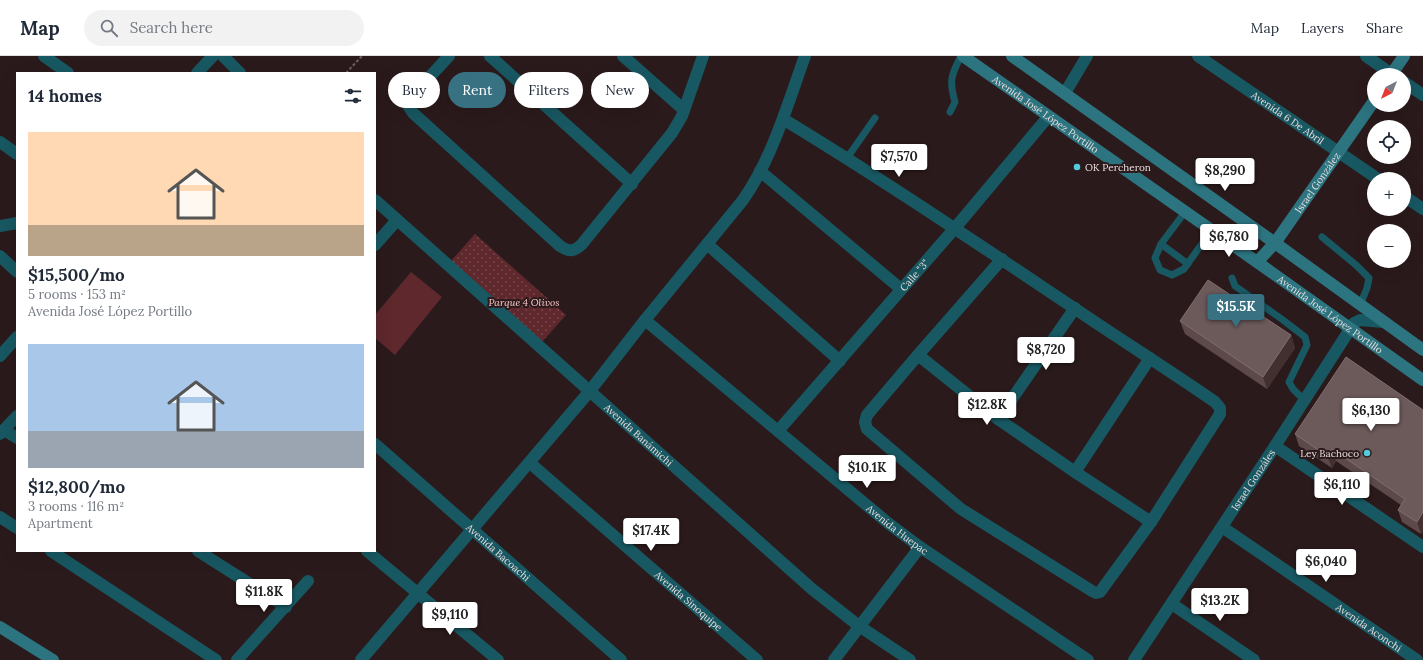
<!DOCTYPE html>
<html lang="en">
<head>
<meta charset="utf-8">
<style>
  body { margin:0; font-family:Lora,serif; background:#f2f2f3; color:#1f2937; height:100vh; display:flex; flex-direction:column; font-size:15px; white-space:nowrap }
  * { box-sizing:border-box; margin:0 }
  p { font-size:13px; color:#747a83 }
  .icon { flex:none; width:22px; height:22px; fill:none; stroke:currentColor; stroke-width:2; stroke-linecap:round; stroke-linejoin:round }
  .map { position:relative; flex:1; overflow:hidden }
  .panel { position:absolute; left:16px; top:16px; width:360px; height:480px; display:flex; flex-direction:column; background:#fff; border-radius:0px; box-shadow:0 4px 16px #0002 }
  .panel>* { flex:none }
  .guide { position:absolute; left:388px; top:16px; width:380px; height:36px; display:flex; gap:8px }
  .needle { width:26px; rotate:222deg }
  .buttons { position:absolute; left:1367px; top:12px; display:grid; gap:8px }
  .buttons a { display:grid; place-items:center; width:44px; height:44px; border-radius:50%; background:#fff; box-shadow:0 4px 16px #0002; font-size:20px }
  .price { position:absolute; translate:-50% -34px; padding:0 9px; border-radius:4px; background:#fff; color:#222; font-size:13px; line-height:26px; filter:drop-shadow(0 1px 2px #0008) }
  .price::after { content:''; position:absolute; left:50%; top:24px; width:12px; height:9px; margin-left:-6px; background:inherit; clip-path:polygon(0 0,100% 0,50% 100%) }
  .price.on { background:#377182; color:#fff }
  ul { padding:0; list-style:none }
  li { display:grid; align-content:center; gap:8px; height:212px; padding:0 12px }
  li span { display:grid; place-items:center; height:124px; border-radius:0px; color:#555 }
  li>.icon { margin-inline-start:auto }
  span .icon { width:72px; height:72px; fill:#fffc; stroke-width:1 }
  li b { font-size:17px }
  h2 { display:flex; justify-content:space-between; align-items:center; height:48px; padding:0 12px; font-size:17px }
  .chip { padding:0 14px; border-radius:18px; background:#fff; box-shadow:0 4px 16px #0002; font-size:14px; line-height:36px }
  .chip.on { background:#377182; color:#fff }
  header { display:flex; align-items:center; gap:24px; box-sizing:border-box; height:56px; padding:0 20px; background:#fff; border-bottom:1px solid #e0e1e3 }
  header strong { font-size:19px }
  nav { display:flex; gap:22px; margin-inline-start:auto; font-size:14px }
  .search { width:280px; height:36px; background:#f2f2f3; display:flex; align-items:center; gap:10px; box-sizing:border-box; padding:0 14px; border-radius:22px; color:#747a83; font-size:15px }
  .map>svg:first-child { display:block }
  .grass { fill:#5e282d }
  .park { fill:url(#park-dots) }
  .lines { fill:none; stroke-linecap:round; stroke-linejoin:round }
  .path { stroke:#6e5f60; stroke-width:2; stroke-dasharray:3 2; stroke-linecap:butt }
  .lane { stroke:#185862; stroke-width:7 }
  .street { stroke:#185862; stroke-width:12 }
  .secondary { stroke:#2c7480; stroke-width:12 }
  .wall { fill:#5d494a }
  .shaded-wall { fill:#423031 }
  .building { fill:#6c595a; stroke:#806e6f }
  .poi-dot { fill:#54cadd; stroke:#2b1a1b; stroke-width:1.5 }
  .labels { text-anchor:middle; stroke-width:4; stroke-linejoin:round; paint-order:stroke }
  .street-label { font-size:10px; fill:#eadede; stroke:#2b1a1b }
  .poi-label { font-size:10px; fill:#eadede; stroke:#2b1a1b; text-anchor:start }
  .park-label { font-size:10px; font-style:italic; fill:#fcc8ca; stroke:#2b1a1b }
</style>
</head>
<body>
<header>
<strong>Map</strong>
<div class="search"><svg class="icon" aria-label="search" viewBox="0 0 24 24"><circle cx="10" cy="10" r="6"/><path d="M15 15l6 6"/></svg>Search here</div>
<nav><a>Map</a><a>Layers</a><a>Share</a></nav>
</header>
<div class="map">
<svg width="1423" height="604" viewBox="0 0 1423 604">
  <defs>
    <pattern id="park-dots" width="8" height="8" patternUnits="userSpaceOnUse"><rect width="8" height="8" fill="#5e282d"/><path d="M2 2h.1M6 6h.1" fill="none" stroke="#75474b" stroke-width="1.8" stroke-linecap="round"/></pattern>
  </defs>
  <rect width="100%" height="100%" fill="#2b1a1b"/>
  <path class="grass" d="M411,216L442,241L395,299L375,282V259Z"/>
  <path class="park" d="M475,178L566,259L541,287L450,206Z"/>
  <g class="lines">
    <path class="path" d="M346,17L362,0"/>
    <g class="lane">
      <path d="M950,56L955,46C949,25 951,19 961,0"/>
      <path d="M847,102L875,62"/>
      <path d="M1185,156L1161,188L1155,202L1160,214L1172,219L1184,213L1211,175"/>
      <path d="M1322,181L1356,209L1369,222L1367,232L1360,249"/>
      <path d="M1161,188L1188,208"/>
      <path d="M1232,222L1235,230L1283,264L1305,281L1307,289L1289,326L1293,333L1304,344"/>
    </g>
    <g class="street">
      <path d="M44,0L68,17"/>
      <path d="M223,0L240,17"/>
      <path d="M449,0L413,39L410,45L409,51L413,57L560,190C569,196 574,196 582,188L672,77L682,60L703,0"/>
      <path d="M490,0L632,128"/>
      <path d="M623,0L684,54"/>
      <path id="s1" d="M1198,0L1378,123"/>
      <path d="M1366,0L1393,19"/>
      <path d="M197,17L213,0"/>
      <path d="M1404,26L1423,39"/>
      <path d="M1065,37L1087,0"/>
      <path d="M783,63C882,123 978,188 1074,252C1121,284 1169,314 1215,346L1220,352V358L1151,466L1100,536L1096,537L1092,535L961,453L867,373L865,366L867,359L918,299L1002,203"/>
      <path d="M0,86L17,98"/>
      <path d="M760,115L901,233"/>
      <path d="M1404,140L1423,153"/>
      <path id="s2" d="M375,144L812,533L859,570L910,604"/>
      <path d="M0,170L17,167"/>
      <path d="M707,188L840,305"/>
      <path d="M375,189L397,164"/>
      <path d="M0,200L17,216"/>
      <path id="s3" d="M645,264L888,467L920,491L1088,604"/>
      <path d="M918,299L998,363L1075,416L1151,466"/>
      <path d="M0,300L17,281"/>
      <path d="M998,363L1075,252"/>
      <path d="M4,374L17,382"/>
      <path id="s4" d="M778,375L955,172L1048,61"/>
      <path d="M0,378L17,360"/>
      <path id="s5" d="M375,388L621,604"/>
      <path d="M1275,390L1423,491"/>
      <path id="s6" d="M530,407L757,604"/>
      <path d="M1075,416L1150,302"/>
      <path d="M0,461L17,472"/>
      <path id="s7" d="M1222,471L1417,604"/>
      <path d="M51,495L216,604"/>
      <path d="M198,495L286,551"/>
      <path d="M367,495L498,604"/>
      <path d="M1172,548L1254,604"/>
      <path d="M237,604L308,525"/>
      <path d="M361,604L589,336L645,264L743,144C772,103 788,47 805,0"/>
      <path d="M834,604L920,491"/>
      <path id="s8" d="M1134,604L1275,390L1354,267L1360,264L1383,266"/>
    </g>
    <g class="secondary">
      <path id="s9" d="M963,0L1257,206L1423,324"/>
      <path d="M1012,0L1275,187L1423,294"/>
      <path d="M1391,19L1404,0"/>
      <path id="s10" d="M1257,206L1275,187L1374,45"/>
      <path d="M0,571L53,604"/>
    </g>
  </g>
  <g class="wall">
    <path d="M1180,265L1291,279L1295,292L1267,333L1185,278Z"/>
    <path d="M1423,354V475L1421,478L1402,466L1398,454L1401,449L1336,405L1332,412L1299,390L1295,378Z"/>
  </g>
  <g class="shaded-wall">
    <path d="M1291,279L1295,292L1267,333L1263,321Z"/>
    <path d="M1332,393L1336,405L1332,412L1327,400Z"/>
    <path d="M1423,456V475L1421,478L1417,466Z"/>
  </g>
  <g class="building">
    <path d="M1208,224L1291,279L1263,321L1180,265Z"/>
    <path d="M1346,301L1423,354V456L1417,466L1398,454L1405,443L1332,393L1327,400L1295,378Z"/>
  </g>
  <g class="poi-dot">
    <circle cx="1077" cy="111" r="4"/>
    <circle cx="1367" cy="397" r="4"/>
  </g>
  <g class="labels">
    <g class="street-label">
      <text dy="4" stroke="none"><textPath href="#s9" startOffset="101">Avenida José López Portillo</textPath></text>
      <text dy="4" stroke="none"><textPath href="#s1" startOffset="109">Avenida 6 De Abril</textPath></text>
      <text dy="4" stroke="none"><textPath href="#s10" startOffset="100">Israel González</textPath></text>
      <text dy="4" stroke="none"><textPath href="#s4" startOffset="207">Calle "3"</textPath></text>
      <text dy="4" stroke="none"><textPath href="#s9" startOffset="449">Avenida José López Portillo</textPath></text>
      <text dy="4" stroke="none"><textPath href="#s2" startOffset="353">Avenida Banámichi</textPath></text>
      <text dy="4" stroke="none"><textPath href="#s8" startOffset="216">Israel Gonzáles</textPath></text>
      <text dy="4" stroke="none"><textPath href="#s3" startOffset="328">Avenida Huepac</textPath></text>
      <text dy="4" stroke="none"><textPath href="#s5" startOffset="164">Avenida Bacoachi</textPath></text>
      <text dy="4" stroke="none"><textPath href="#s6" startOffset="210">Avenida Sinoquipe</textPath></text>
      <text dy="4" stroke="none"><textPath href="#s7" startOffset="178">Avenida Aconchi</textPath></text>
    </g>
    <g class="poi-label">
      <text x="1085" y="115">OK Percheron</text>
      <text x="1359" y="401" text-anchor="end">Ley Bachoco</text>
    </g>
    <g class="park-label">
      <text x="524" y="250">Parque 4 Olivos</text>
    </g>
  </g>
</svg>
<div class="buttons">
<a><svg class="needle" viewBox="-14 -14 28 28"><path d="M0-13l5 13h-10z" fill="#e53935"/><path d="M0 13l5-13h-10z" fill="#747a83"/></svg></a>
<a><svg class="icon" aria-label="locate" viewBox="0 0 24 24"><circle cx="12" cy="12" r="6"/><path d="M12 2v4M12 18v4M2 12h4M18 12h4"/></svg></a>
<a>+</a>
<a>−</a>
</div>
<b class="price" style="left:899px;top:122px">$7,570</b>
<b class="price" style="left:1225px;top:136px">$8,290</b>
<b class="price" style="left:1229px;top:202px">$6,780</b>
<b class="price on" style="left:1236px;top:272px">$15.5K</b>
<b class="price" style="left:1046px;top:315px">$8,720</b>
<b class="price" style="left:987px;top:370px">$12.8K</b>
<b class="price" style="left:1371px;top:376px">$6,130</b>
<b class="price" style="left:867px;top:433px">$10.1K</b>
<b class="price" style="left:1342px;top:450px">$6,110</b>
<b class="price" style="left:651px;top:496px">$17.4K</b>
<b class="price" style="left:1326px;top:527px">$6,040</b>
<b class="price" style="left:264px;top:557px">$11.8K</b>
<b class="price" style="left:1220px;top:566px">$13.2K</b>
<b class="price" style="left:450px;top:580px">$9,110</b>
<div class="guide">
<a class="chip">Buy</a>
<a class="chip on">Rent</a>
<a class="chip">Filters</a>
<a class="chip">New</a>
</div>
<section class="panel">
<h2>14 homes<svg class="icon" aria-label="filters" viewBox="0 0 24 24"><path d="M4 7h16M4 17h16"/><circle cx="9" cy="7" r="2"/><circle cx="15" cy="17" r="2"/></svg></h2>
<ul>
<li><span style="background:linear-gradient(#ffd9b3 75%,#b9a48a 0)"><svg class="icon" aria-label="home" viewBox="0 0 24 24"><path d="M3 11l9-7 9 7M6 9v11h12V9"/></svg></span><div><b>$15,500/mo</b><p>5 rooms · 153 m²</p><p>Avenida José López Portillo</p></div></li>
<li><span style="background:linear-gradient(#a9c7e8 70%,#9aa5b1 0)"><svg class="icon" aria-label="home" viewBox="0 0 24 24"><path d="M3 11l9-7 9 7M6 9v11h12V9"/></svg></span><div><b>$12,800/mo</b><p>3 rooms · 116 m²</p><p>Apartment</p></div></li>
</ul>
</section>
</div>
</body>
</html>
